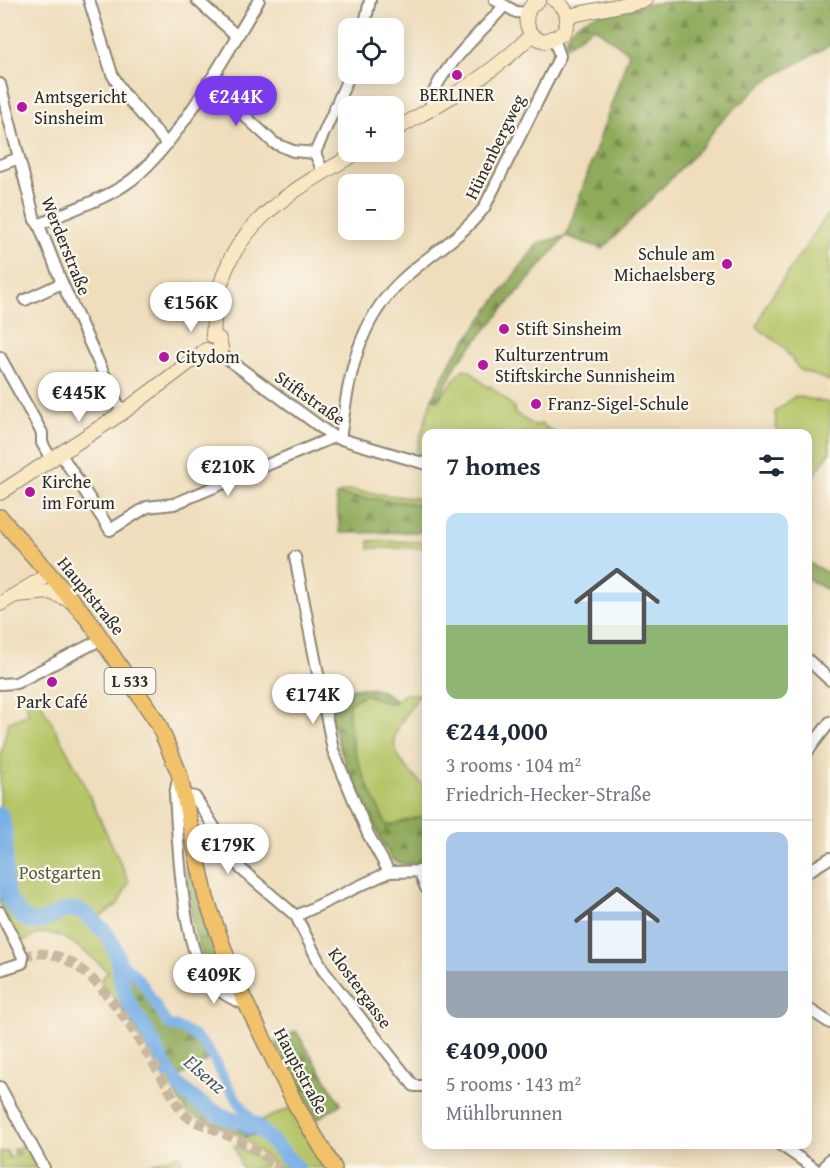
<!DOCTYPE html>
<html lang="en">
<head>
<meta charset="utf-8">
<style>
  body { margin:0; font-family:"Gentium Book Plus",serif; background:#f2f2f3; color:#1f2937; height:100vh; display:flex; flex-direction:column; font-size:22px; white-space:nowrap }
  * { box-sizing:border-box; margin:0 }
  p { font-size:20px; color:#747a83 }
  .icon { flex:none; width:33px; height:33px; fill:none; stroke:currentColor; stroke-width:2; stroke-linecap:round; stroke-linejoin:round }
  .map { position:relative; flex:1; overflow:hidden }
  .panel { position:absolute; left:422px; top:429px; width:390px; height:720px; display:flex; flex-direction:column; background:#fff; border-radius:12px; box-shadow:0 3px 15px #0003 }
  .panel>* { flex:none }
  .controls { position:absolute; left:338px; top:18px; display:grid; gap:12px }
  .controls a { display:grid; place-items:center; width:66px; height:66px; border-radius:12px; background:#fff; box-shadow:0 3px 15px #0003; font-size:30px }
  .price { position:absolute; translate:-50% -51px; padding:0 14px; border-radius:21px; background:#fff; color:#222; font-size:20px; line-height:39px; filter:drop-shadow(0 2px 3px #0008) }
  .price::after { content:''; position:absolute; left:50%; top:36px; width:18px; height:14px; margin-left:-9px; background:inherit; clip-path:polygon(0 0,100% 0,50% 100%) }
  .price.active { background:#7c3aed; color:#fff }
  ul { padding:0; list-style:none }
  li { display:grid; align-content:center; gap:12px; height:318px; padding:0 24px }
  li+li { border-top:2px solid #e0e1e3 }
  li span { display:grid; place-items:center; height:186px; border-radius:12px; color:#555 }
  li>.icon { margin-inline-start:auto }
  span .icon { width:108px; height:108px; fill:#fffc; stroke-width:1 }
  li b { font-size:26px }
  h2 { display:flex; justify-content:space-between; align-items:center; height:72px; padding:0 24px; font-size:26px }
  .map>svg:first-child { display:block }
  .green { fill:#b6c567; stroke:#707849; stroke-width:1.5 }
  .forest { fill:url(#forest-firs); stroke:#5e6a44; stroke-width:1.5 }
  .water { fill:url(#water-rules); stroke:#516d88; stroke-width:1.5 }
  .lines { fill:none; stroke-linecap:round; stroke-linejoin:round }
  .canal { stroke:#77afe6; stroke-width:10 }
  .river { stroke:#77afe6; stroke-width:16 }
  .minor-tunnel { stroke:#c8b99e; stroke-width:10; stroke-dasharray:10 5; stroke-linecap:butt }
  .minor-casing { stroke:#8d8473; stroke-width:14 }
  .secondary-casing { stroke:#8d8473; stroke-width:16 }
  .primary-casing { stroke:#8d8473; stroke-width:18 }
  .minor { stroke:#fff; stroke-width:10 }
  .secondary { stroke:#fae7c3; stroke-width:14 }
  .primary { stroke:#f2c26a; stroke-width:15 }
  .poi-dot { fill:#b5179e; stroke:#fbf7ec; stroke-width:2 }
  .labels { text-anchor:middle; stroke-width:4.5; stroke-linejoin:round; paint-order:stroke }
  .shield { fill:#fbf7ec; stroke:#696865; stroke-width:1.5 }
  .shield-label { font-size:16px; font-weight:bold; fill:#2b2b2b }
  .poi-label { font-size:18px; fill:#2b2b2b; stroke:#fbf7ec; text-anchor:start }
  .street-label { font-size:18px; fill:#2b2b2b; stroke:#fbf7ec }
  .park-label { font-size:18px; fill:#55593d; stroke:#fbf7ec }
  .water-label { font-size:20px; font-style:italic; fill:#46596c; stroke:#fbf7ec }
</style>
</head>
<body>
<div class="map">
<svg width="830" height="1168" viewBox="0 0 830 1168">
  <defs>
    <pattern id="forest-firs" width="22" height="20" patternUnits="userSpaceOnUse" patternTransform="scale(1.5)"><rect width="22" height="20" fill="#90aa5c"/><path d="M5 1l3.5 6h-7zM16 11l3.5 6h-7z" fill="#768b4c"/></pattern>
    <pattern id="water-rules" width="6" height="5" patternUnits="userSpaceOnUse" patternTransform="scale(1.5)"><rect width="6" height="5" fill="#77afe6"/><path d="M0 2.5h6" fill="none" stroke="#628fbb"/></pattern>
  </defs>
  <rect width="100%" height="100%" fill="#fbf7ec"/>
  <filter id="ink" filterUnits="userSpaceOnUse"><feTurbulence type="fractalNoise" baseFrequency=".0167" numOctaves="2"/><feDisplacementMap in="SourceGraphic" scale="12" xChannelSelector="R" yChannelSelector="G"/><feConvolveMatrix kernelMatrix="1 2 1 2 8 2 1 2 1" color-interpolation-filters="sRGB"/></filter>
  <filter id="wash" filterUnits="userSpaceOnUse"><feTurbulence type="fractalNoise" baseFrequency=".008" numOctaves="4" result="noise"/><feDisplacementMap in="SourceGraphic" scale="24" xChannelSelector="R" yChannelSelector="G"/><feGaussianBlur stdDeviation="1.35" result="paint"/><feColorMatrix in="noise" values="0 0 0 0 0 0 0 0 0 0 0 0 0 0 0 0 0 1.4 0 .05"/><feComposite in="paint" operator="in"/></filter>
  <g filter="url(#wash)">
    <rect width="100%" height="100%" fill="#efddbb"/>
    <g class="green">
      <path d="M830,211V381L800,370L781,345L757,327L765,306Z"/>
      <path d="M463,369L470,371L488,388L490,386L515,408L513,412L535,426L541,424L555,433L426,434V455L416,452L432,398L438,400Z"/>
      <path d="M795,396L830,403V452L807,485V434L777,433L775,412Z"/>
      <path d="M349,490L426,500V505L336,495Z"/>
      <path d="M369,541L426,542V548H369Z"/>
      <path d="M354,688C372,688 384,689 396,701L405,694H420C387,740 383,747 426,788V864H403L391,859L378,834L336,698Z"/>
      <path d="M35,692L78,771L129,882L118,904L96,920L111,934L120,958L118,962L125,997L119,1005L100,980L108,972C93,958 63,928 39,934C34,935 27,940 22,942L0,904V758L8,723L28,714L26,698Z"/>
      <path d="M294,1107L329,1168H277L243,1137L263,1134L254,1123Z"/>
      <path d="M26,1145L38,1168H0V1152L7,1151L9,1158L19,1154L18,1152L14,1153L13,1149Z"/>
      <path d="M234,1145L261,1159L266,1165L262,1168H242Z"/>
      <path d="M180,1155L184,1168H137Z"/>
    </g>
    <g class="forest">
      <path d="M703,0H830V45L767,80L720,122L703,145L603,249L566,236L458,362L438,400L432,398L452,359L538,243L566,236L629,53L594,27L565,47C561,4 674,2 703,0Z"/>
      <path d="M336,495L426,505V532L340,533Z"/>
      <path d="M807,562L830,574V591L807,579Z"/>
      <path d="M354,688C372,688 384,688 396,702L387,703L364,694L349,705C346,749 370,788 387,826L426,815V864H403L391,859L347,769L331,720L336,698Z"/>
      <path d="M189,861L210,940L236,998L227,997L207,971L192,923L185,867Z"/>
      <path d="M120,958L142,978L172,1026C193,1026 203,1040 215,1056L173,1080L188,1095L249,1136L243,1137L187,1113L119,1005L125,997L118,962Z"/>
      <path d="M296,1031L341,1104L316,1120L275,1043Z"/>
    </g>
    <path class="water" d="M209,1108L232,1119L254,1123L262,1134L249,1136Z"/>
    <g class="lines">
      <path class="canal" d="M121,961L141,981L168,1025C206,1032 212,1059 230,1089C237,1101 246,1112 254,1123"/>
      <path class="river" d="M0,814C11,838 0,883 9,899C36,947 53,904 78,910C87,913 96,923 103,930C120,949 118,967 123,989C128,1006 139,1018 147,1033C156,1048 162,1067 174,1081C188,1097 210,1111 230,1119C237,1121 246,1120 253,1123C256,1124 290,1161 297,1168"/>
    </g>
  </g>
  <g filter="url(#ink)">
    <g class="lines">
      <path class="minor-tunnel" d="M23,957C85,932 140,1044 168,1087C173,1096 179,1110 188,1117C193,1122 202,1124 209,1127C234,1138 259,1149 279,1168"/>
      <g class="minor-casing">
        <g id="minor">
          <path d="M89,0L112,74L124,94L167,144"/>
          <path d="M197,0L237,36"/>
          <path d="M495,0L516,12L527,13"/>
          <path d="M364,28L370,0"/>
          <path d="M208,82L274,143L293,151L315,153"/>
          <path d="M0,84L35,220L39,225L62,283L122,413"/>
          <path d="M431,108C428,78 485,29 504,6"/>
          <path d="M0,165L19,158"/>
          <path d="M323,172L315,153L350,74"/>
          <path d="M39,225C67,210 100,202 126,184C175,151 227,52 259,0"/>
          <path d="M25,300L62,283"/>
          <path d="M218,352L334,437L426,464"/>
          <path d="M0,357L42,433V443L51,459"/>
          <path d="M340,439C349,380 355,324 402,280C429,254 460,239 484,208L560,56L554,39"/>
          <path d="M60,453L110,530L147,507L174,504L334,437"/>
          <path d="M295,557L333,750L368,834L389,872"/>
          <path d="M807,659L830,680"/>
          <path d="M0,684L16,683L102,639"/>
          <path d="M807,752L830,722"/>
          <path d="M178,779L175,794C178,839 181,938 205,975C215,990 228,998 245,1004"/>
          <path d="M184,795L195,797L241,869L296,916L323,970L414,1086H426"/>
          <path d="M419,871L426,888"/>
          <path d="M807,872L830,858"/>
          <path d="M0,912L23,957L22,963L0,970"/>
          <path d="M296,916L389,872L426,871"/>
          <path d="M807,1008L830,1023"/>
          <path d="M0,1087L44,1168"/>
          <path d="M779,1144L814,1168"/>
          <path d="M824,1168L830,1159"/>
        </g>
      </g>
      <g class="secondary-casing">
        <g id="secondary">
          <path d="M539,0C519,11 524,37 546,41L562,34C571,21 568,7 554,0"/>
          <path d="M568,16L645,0"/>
          <path d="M393,131C442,102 492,76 532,34"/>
          <path d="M213,336C216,232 278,199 358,152"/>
          <path d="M206,350L213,354L221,348L219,339L213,336"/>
          <path d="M0,493L122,413L206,350"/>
          <path d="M16,595L50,592L72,601"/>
          <path d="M0,604L48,575"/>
        </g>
      </g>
      <g class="primary-casing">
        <path id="primary" d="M0,517L88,619L158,723L179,773L206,898L235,981L296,1105L334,1168"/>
      </g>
      <use href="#minor" class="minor"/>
      <use href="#secondary" class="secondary"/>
      <use href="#primary" class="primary"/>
    </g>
  </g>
  <g class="poi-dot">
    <circle cx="457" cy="75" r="6"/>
    <circle cx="22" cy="107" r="6"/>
    <circle cx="727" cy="264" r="6"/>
    <circle cx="504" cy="329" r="6"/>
    <circle cx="164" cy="357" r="6"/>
    <circle cx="483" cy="365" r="6"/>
    <circle cx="536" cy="404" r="6"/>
    <circle cx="30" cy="492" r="6"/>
    <circle cx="52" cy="682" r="6"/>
  </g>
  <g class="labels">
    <rect class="shield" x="104.5" y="668" width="51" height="26" rx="4.5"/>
    <g class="shield-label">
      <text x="130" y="687">L 533</text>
    </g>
    <g class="poi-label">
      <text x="457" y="101" text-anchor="middle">BERLINER</text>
      <text x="34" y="103">Amtsgericht<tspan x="34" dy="21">Sinsheim</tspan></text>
      <text x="715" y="260" text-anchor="end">Schule am<tspan x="715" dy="21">Michaelsberg</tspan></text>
      <text x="516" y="335">Stift Sinsheim</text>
      <text x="495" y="361">Kulturzentrum<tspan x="495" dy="21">Stiftskirche Sunnisheim</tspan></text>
      <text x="176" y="363">Citydom</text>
      <text x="548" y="410">Franz-Sigel-Schule</text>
      <text x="42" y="488">Kirche<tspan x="42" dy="21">im Forum</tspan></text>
      <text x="52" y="708" text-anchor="middle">Park Café</text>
    </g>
    <g class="street-label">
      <text transform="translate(495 147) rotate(-64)" y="6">Hünenbergweg</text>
      <text transform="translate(66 246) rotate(68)" y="6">Werderstraße</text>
      <text transform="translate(310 398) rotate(35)" y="6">Stiftstraße</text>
      <text transform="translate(91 596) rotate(51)" y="6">Hauptstraße</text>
      <text transform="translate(360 988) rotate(54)" y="6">Klostergasse</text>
      <text transform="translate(301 1071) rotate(62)" y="6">Hauptstraße</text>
    </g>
    <g class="park-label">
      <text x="60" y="879">Postgarten</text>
    </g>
    <g class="water-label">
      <text transform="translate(205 1074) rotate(41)" y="7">Elsenz</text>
    </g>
  </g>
</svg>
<div class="controls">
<a><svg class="icon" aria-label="locate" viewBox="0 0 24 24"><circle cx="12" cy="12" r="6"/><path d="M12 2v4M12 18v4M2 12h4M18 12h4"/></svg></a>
<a>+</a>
<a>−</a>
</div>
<b class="price active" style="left:236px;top:127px">€244K</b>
<b class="price" style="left:191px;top:333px">€156K</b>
<b class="price" style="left:79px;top:423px">€445K</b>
<b class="price" style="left:228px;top:497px">€210K</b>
<b class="price" style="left:313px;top:725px">€174K</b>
<b class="price" style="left:228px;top:875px">€179K</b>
<b class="price" style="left:214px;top:1005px">€409K</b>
<section class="panel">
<h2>7 homes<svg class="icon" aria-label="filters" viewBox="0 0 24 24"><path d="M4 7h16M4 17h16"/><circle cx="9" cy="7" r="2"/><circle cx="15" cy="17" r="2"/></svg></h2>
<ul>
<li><span style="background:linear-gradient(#bfe0f5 60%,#8fb573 0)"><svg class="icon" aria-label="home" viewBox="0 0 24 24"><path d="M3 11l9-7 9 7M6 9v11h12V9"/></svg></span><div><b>€244,000</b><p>3 rooms · 104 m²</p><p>Friedrich-Hecker-Straße</p></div></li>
<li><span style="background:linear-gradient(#a9c7e8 75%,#9aa5b1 0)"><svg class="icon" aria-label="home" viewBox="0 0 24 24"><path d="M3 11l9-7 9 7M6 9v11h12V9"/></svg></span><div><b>€409,000</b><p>5 rooms · 143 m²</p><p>Mühlbrunnen</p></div></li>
</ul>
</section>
</div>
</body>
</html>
